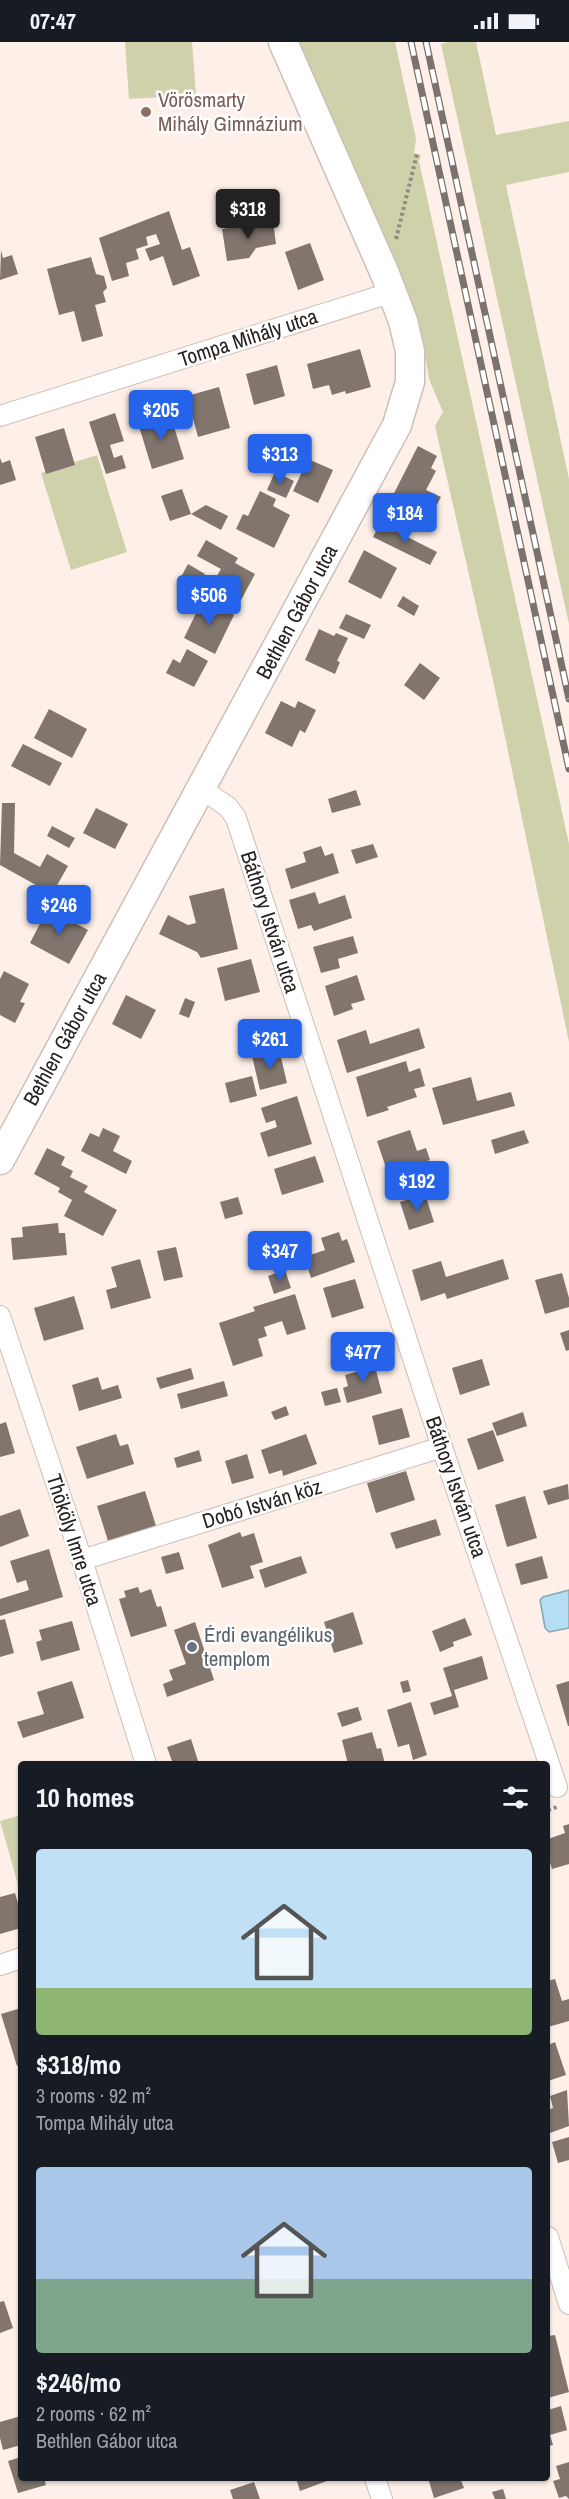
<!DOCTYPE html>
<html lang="en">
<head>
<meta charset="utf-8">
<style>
  body { margin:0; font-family:"Archivo Narrow",sans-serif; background:#20242c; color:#f1f3f6; height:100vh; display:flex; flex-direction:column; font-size:22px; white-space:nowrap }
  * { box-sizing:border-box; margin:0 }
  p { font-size:20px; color:#9ea1a6 }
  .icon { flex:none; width:33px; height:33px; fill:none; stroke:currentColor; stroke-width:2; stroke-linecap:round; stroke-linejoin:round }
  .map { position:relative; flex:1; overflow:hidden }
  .sheet { position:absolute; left:18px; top:1719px; width:532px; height:720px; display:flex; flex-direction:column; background:#171b24; border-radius:6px; box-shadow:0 2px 4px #0004 }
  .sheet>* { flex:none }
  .price { position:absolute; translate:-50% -51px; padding:0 14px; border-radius:6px; background:#2563eb; color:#fff; font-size:20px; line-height:39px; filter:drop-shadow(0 2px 3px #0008) }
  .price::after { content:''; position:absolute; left:50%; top:36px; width:18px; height:14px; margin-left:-9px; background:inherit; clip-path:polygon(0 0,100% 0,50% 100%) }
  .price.selected { background:#222; color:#fff }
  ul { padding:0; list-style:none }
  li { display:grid; align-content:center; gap:12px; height:318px; padding:0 18px }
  li span { display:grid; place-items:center; height:186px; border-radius:6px; color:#555 }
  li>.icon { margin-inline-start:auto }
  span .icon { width:108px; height:108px; fill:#fffc; stroke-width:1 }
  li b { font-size:26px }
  h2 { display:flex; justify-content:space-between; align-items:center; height:72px; padding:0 18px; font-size:26px }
  .status { display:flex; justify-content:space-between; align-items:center; height:42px; padding:0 30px; background:#171b24; direction:ltr }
  .status svg { height:16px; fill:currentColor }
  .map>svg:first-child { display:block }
  .green { fill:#ced1aa }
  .water { fill:#b3def3; stroke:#89a6b3; stroke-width:1.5 }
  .building { fill:#81756e }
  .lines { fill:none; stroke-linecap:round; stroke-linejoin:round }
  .street-casing { stroke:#ccbfb8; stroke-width:22 }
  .secondary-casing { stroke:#ccbfb8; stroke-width:31 }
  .path { stroke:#928983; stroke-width:4; stroke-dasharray:3 3; stroke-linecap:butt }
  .street { stroke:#fff; stroke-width:20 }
  .secondary { stroke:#fff; stroke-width:28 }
  .rail-casing { stroke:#7a726d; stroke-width:7 }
  .rail { stroke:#fff; stroke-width:4.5; stroke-dasharray:14; stroke-linecap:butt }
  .education-dot { fill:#8d6e63; stroke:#fff; stroke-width:2 }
  .worship-dot { fill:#6b7280; stroke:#fff; stroke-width:2 }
  .labels { text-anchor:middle; stroke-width:5; stroke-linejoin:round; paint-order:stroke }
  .education-label { font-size:21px; fill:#785e54; stroke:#fff; text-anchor:start }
  .street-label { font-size:21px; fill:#27221f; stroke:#fff }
  .worship-label { font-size:21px; fill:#5b616d; stroke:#fff; text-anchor:start }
</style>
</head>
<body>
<div class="status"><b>07:47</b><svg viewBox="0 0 49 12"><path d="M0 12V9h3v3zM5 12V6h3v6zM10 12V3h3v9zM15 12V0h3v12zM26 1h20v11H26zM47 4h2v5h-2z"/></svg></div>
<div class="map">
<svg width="569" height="2457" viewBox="0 0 569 2457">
  <rect width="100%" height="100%" fill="#fef0e8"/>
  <g class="green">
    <path d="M125,0H192L196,53L129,57Z"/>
    <path d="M297,0H395L416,97L414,111L421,113L419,119L569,802V1000L493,638L435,384L443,370L429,337L424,306L392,211Z"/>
    <path d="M448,0H476L496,93L569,79V130L506,143L569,437V582L441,2Z"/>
    <path d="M97,413L127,510L71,528L41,431Z"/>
    <path d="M21,1773V1853L0,1779Z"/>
  </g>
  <path class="water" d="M569,1548V1586L549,1590L545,1586L540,1558L543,1555Z"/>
  <g class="building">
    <path d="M169,169L182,208L190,205L200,234L173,244L163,214L150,219L145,207L160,202L156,192L146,195L148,203L136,207L139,217L126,221L129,234L112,239L99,196Z"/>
    <path d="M273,179L276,202L256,206L249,216L227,219L222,187Z"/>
    <path d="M310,201L324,238L298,248L285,210Z"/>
    <path d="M1,208L3,216L12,213L18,232L0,238Z"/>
    <path d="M91,215L96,232L104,234L107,246L103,250L106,260L95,263L103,294L82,300L74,269L59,273L47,227Z"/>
    <path d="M360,307L371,345L346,352L345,349L332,353L329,343L313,347L307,322Z"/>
    <path d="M277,323L285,354L254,363L246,332Z"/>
    <path d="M219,345L230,386L198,395L187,354Z"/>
    <path d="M115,371L124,399L110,403L114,416L122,413L126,426L106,432L89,380Z"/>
    <path d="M170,372L184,417L152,427L138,381Z"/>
    <path d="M64,386L75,423L46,432L35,395Z"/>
    <path d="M418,404L437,414L431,426L436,429L426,448L441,455L426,483L388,463Z"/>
    <path d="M0,416L2,421L10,418L16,438L0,443Z"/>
    <path d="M308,417L333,428L318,461L293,449Z"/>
    <path d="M275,430L294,439L286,456L267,448Z"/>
    <path d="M182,447L191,472L170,479L161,454Z"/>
    <path d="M260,449L276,457L273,464L290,473L274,506L236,487L243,472L248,474Z"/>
    <path d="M206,463L228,474L221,488L191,472Z"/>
    <path d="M380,481L437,510L430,523L373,495Z"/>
    <path d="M206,498L238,516L235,521L255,532L240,560L211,544L221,527L197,514Z"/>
    <path d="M364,508L397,526L381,557L348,540Z"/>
    <path d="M188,522L205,532L197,547L180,537Z"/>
    <path d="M403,554L419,564L414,574L397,564Z"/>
    <path d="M203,557L234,573L215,612L184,596Z"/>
    <path d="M346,572L371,583L364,597L339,586Z"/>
    <path d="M319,587L334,594L336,591L348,596L337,619L340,620L335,632L305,618Z"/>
    <path d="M187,607L208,619L194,645L166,631L173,617L180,621Z"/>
    <path d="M420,621L440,636L424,658L404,643Z"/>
    <path d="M281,659L295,666L298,659L316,668L305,691L300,688L292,705L265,691Z"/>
    <path d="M49,667L87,687L72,716L34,696Z"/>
    <path d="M23,702L62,721L50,744L11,724Z"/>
    <path d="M356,748L361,763L332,771L328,757Z"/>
    <path d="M2,761H15L14,811L40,825L47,812L68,824L52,852L0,823Z"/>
    <path d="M96,766L128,782L115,807L83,791Z"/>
    <path d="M52,784L75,796L69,806L47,794Z"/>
    <path d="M373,802L378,815L356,822L351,808Z"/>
    <path d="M321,804L325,814L333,811L339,831L291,847L285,827L306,820L303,810Z"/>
    <path d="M224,846L238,907L201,916L197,910L159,892L168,873L188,883L196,881L189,854Z"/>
    <path d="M315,850L319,862L345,853L352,876L314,889L311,883L298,887L289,858Z"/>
    <path d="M48,866L88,888L69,922L30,901Z"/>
    <path d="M353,894L358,911L338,917L340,926L321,931L313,905Z"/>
    <path d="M251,917L260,950L225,959L217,926Z"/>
    <path d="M4,929L29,942L20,960L25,961L15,981L0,973V937Z"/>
    <path d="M357,933L365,958L351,962L353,967L334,974L325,944Z"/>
    <path d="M126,953L156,968L141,997L112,982Z"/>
    <path d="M185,956L195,960L189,976L179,972Z"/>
    <path d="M419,986L425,1006L347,1031L337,998L366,988L370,1002Z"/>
    <path d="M279,1007L287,1041L260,1048L252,1014Z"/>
    <path d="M406,1019L409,1030L420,1026L425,1044L414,1047L417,1055L387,1065L389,1068L367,1075L356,1035Z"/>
    <path d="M252,1034L257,1054L230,1061L225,1041Z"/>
    <path d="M471,1035L477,1059L511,1050L515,1064L443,1083L432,1046Z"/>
    <path d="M297,1054L312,1102L268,1115L260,1091L277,1085L275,1078L266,1081L261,1066Z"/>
    <path d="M103,1086L120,1094L113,1109L132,1119L126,1132L81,1109L90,1091L99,1095Z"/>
    <path d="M410,1088L417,1109L426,1106L430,1118L421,1121L422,1124L389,1135L377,1099Z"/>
    <path d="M524,1088L529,1101L495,1112L491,1098Z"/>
    <path d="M47,1106L65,1115L61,1123L73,1129L70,1135L88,1144L84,1150L117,1168L103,1194L64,1174L72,1158L58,1150L60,1146L34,1132Z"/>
    <path d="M315,1114L324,1140L282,1153L274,1127Z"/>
    <path d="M425,1152L434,1180L409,1188L400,1160Z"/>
    <path d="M238,1155L243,1172L225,1177L220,1160Z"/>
    <path d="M58,1181L59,1191H65L67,1213L13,1218L11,1196L23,1195L22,1185Z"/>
    <path d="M339,1190L342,1199L347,1197L355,1220L311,1236L304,1215L325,1208L321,1196Z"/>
    <path d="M176,1205L183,1235L164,1239L157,1209Z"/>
    <path d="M140,1217L151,1256L111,1267L106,1248L117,1245L111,1225Z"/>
    <path d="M503,1217L509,1237L447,1257L445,1251L421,1259L412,1228L441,1219L446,1235Z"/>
    <path d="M285,1228L291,1246L274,1252L268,1234Z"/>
    <path d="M562,1231L569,1256V1265L545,1272L535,1238Z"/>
    <path d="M355,1237L364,1266L332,1276L323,1246Z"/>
    <path d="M295,1252L306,1287L287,1293L282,1279L264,1285L267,1294L258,1297L263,1314L233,1324L219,1281L255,1269L253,1265Z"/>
    <path d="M74,1254L84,1287L44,1299L34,1266Z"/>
    <path d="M569,1288V1308L566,1309L560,1291Z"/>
    <path d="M373,1317L382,1351L347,1361L343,1346L348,1344L345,1333L359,1329L357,1322Z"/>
    <path d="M482,1317L490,1343L460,1353L452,1326Z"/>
    <path d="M191,1326L194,1337L160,1347L156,1336Z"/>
    <path d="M98,1335L102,1348L118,1343L122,1356L79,1369L72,1343Z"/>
    <path d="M224,1339L228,1354L181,1367L177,1352Z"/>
    <path d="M337,1346L341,1360L325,1364L321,1350Z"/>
    <path d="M286,1364L289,1373L275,1378L271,1370Z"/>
    <path d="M402,1366L410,1395L379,1403L372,1374Z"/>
    <path d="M523,1370L527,1384L497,1394L492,1381Z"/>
    <path d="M6,1380L15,1411L0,1415V1382Z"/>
    <path d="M493,1388L504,1419L478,1428L467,1397Z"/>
    <path d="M116,1392L120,1404L128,1402L134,1422L87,1437L76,1405Z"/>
    <path d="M306,1392L317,1422L283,1434L282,1428L269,1432L261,1408Z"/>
    <path d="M199,1408L202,1419L177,1426L174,1416Z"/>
    <path d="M247,1412L254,1436L232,1442L225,1419Z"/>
    <path d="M406,1429L415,1458L376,1471L367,1441Z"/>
    <path d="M568,1442L569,1457L548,1463L543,1449Z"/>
    <path d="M145,1449L157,1487L109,1502L97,1464Z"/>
    <path d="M525,1454L537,1496L507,1505L495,1463Z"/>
    <path d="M20,1467L29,1494L0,1505V1474Z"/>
    <path d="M436,1477L441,1493L396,1507L390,1491Z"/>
    <path d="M240,1490L242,1495L254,1491L263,1520L250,1524L254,1536L222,1546L208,1503Z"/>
    <path d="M49,1507L63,1555L0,1574V1557L29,1548L26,1538L17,1541L10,1519Z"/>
    <path d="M179,1510L184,1527L166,1532L161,1515Z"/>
    <path d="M301,1514L307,1531L265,1546L259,1528Z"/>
    <path d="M542,1514L548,1536L521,1543L515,1522Z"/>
    <path d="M138,1545L140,1551L151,1547L157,1565L161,1564L167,1584L131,1595L119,1557L126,1555L124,1549Z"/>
    <path d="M353,1570L363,1602L334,1611L324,1580Z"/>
    <path d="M465,1576L472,1593L453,1600L454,1604L440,1610L432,1589Z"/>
    <path d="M5,1577L14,1611L0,1615V1578Z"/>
    <path d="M72,1579L80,1608L41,1619L36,1600L42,1598L39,1588Z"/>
    <path d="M195,1580L214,1638L167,1655L163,1642L173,1638L169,1628L186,1622L174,1588Z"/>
    <path d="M482,1614L488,1637L454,1648L459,1665L434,1673L430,1661L452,1654L443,1626Z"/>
    <path d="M408,1638L411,1649L403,1651L400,1640Z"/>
    <path d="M72,1639L84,1676L23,1696L17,1680L44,1672L37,1650Z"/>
    <path d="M569,1639V1684H568L556,1643Z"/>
    <path d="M411,1660L427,1713L413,1718L409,1702L398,1705L387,1668Z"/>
    <path d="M358,1665L362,1678L342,1685L337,1671Z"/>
    <path d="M372,1690L377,1707L381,1706L385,1722H348L342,1698Z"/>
    <path d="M191,1697L199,1722H173L167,1705Z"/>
    <path d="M569,1782V1822L552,1827L548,1814V1797L565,1791L563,1784Z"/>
    <path d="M15,1851L21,1871V1886L0,1892V1855Z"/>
    <path d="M555,1937L562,1959L569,1957V1979L548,1985V1939Z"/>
    <path d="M21,1966V2023L17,2024L1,1972Z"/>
    <path d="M555,2000L566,2033L548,2039V2003Z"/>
    <path d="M567,2048L569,2084L550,2091L548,2068L553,2066L550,2054Z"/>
    <path d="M569,2095V2118L558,2121L552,2100Z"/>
    <path d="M4,2259L13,2286L0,2291V2260Z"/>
    <path d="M555,2293L569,2350L548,2356V2294Z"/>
    <path d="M561,2364L567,2388L550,2393L553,2403L548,2404V2368Z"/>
    <path d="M21,2374V2403L3,2408L0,2396V2380Z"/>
    <path d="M21,2415V2436H44L46,2443L18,2451L8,2419Z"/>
    <path d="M569,2420V2457L566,2454L559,2456L553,2439L560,2437L556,2424Z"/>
    <path d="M296,2436H335L300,2449Z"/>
    <path d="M428,2436H460L464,2446L434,2456Z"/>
    <path d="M254,2440L260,2457H233L230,2448Z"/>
    <path d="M503,2447L506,2457H495L492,2450Z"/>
  </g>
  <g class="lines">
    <g class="street-casing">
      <g id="street">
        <path d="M0,374L393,250"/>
        <path d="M202,747L228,765L236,776L442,1405L557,1745"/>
        <path d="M0,1274L82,1518L146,1722"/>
        <path d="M82,1518L442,1405"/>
        <path d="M0,1923L21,1916"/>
        <path d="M548,2195L569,2262"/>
        <path d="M375,2436L382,2457"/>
      </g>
    </g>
    <g class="secondary-casing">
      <path id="secondary" d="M0,1118L397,383L410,340V309L403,279L385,232L283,0"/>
    </g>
    <g class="path">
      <path d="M396,197L417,112"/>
      <path d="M548,1768L557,1765"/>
    </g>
    <use href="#street" class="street"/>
    <use href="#secondary" class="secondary"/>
    <g class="rail-casing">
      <g id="rail">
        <path d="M411,0L569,727"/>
        <path d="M426,0L569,657"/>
      </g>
    </g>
    <use href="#rail" class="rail"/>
  </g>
  <circle class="education-dot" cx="146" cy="70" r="6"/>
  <circle class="worship-dot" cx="192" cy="1605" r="6"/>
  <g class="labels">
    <g class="education-label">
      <text x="158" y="65">Vörösmarty<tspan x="158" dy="24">Mihály Gimnázium</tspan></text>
    </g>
    <g class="street-label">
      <text transform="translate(248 296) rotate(-18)" y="7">Tompa Mihály utca</text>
      <text transform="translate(297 570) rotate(-62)" y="7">Bethlen Gábor utca</text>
      <text transform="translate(270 880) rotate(72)" y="7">Báthory István utca</text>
      <text transform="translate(65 997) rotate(-61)" y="7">Bethlen Gábor utca</text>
      <text transform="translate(456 1445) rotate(71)" y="7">Báthory István utca</text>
      <text transform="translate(262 1462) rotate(-17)" y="7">Dobó István köz</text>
      <text transform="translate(74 1498) rotate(72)" y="7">Thököly Imre utca</text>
    </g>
    <g class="worship-label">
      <text x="204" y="1600">Érdi evangélikus<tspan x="204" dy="24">templom</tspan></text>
    </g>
  </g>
</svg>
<b class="price selected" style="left:248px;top:198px">$318</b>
<b class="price" style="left:161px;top:399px">$205</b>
<b class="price" style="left:280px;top:443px">$313</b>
<b class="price" style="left:405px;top:502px">$184</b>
<b class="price" style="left:209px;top:584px">$506</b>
<b class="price" style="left:59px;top:894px">$246</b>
<b class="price" style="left:270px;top:1028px">$261</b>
<b class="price" style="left:417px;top:1170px">$192</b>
<b class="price" style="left:280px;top:1240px">$347</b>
<b class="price" style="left:363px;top:1341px">$477</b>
<section class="sheet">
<h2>10 homes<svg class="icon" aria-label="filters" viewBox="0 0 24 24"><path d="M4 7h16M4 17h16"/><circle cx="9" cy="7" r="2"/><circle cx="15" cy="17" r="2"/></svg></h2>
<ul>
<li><span style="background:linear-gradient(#bfe0f5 75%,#8fb573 0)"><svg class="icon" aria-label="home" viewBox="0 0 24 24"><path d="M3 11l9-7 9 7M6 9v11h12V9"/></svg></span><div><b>$318/mo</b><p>3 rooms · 92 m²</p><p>Tompa Mihály utca</p></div></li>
<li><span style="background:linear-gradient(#a9c7e8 60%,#7fa58c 0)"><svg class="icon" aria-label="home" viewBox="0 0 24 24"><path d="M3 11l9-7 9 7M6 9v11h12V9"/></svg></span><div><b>$246/mo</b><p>2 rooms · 62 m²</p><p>Bethlen Gábor utca</p></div></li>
</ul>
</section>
</div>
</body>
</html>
